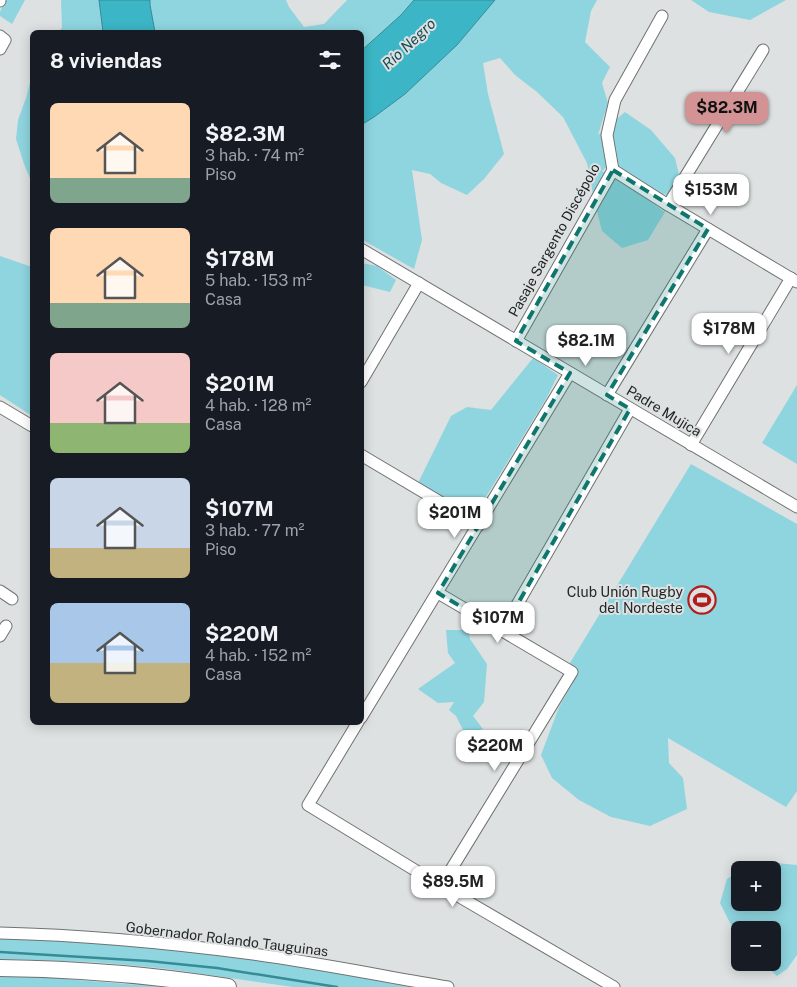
<!DOCTYPE html>
<html lang="es">
<head>
<meta charset="utf-8">
<style>
  body { margin:0; font-family:"Public Sans",sans-serif; background:#20242c; color:#f1f3f6; height:100vh; display:flex; flex-direction:column; font-size:19px; white-space:nowrap }
  * { box-sizing:border-box; margin:0 }
  p { font-size:16px; color:#9ea1a6 }
  .icon { flex:none; width:28px; height:28px; fill:none; stroke:currentColor; stroke-width:2; stroke-linecap:round; stroke-linejoin:round }
  .map { position:relative; flex:1; overflow:hidden }
  .details { position:absolute; left:30px; top:30px; width:334px; height:695px; display:flex; flex-direction:column; background:#171b24; border-radius:8px; box-shadow:0 2px 12px #0003 }
  .details>* { flex:none }
  .tools { position:absolute; left:731px; top:861px; display:grid; gap:10px }
  .tools a { display:grid; place-items:center; width:50px; height:50px; border-radius:8px; background:#171b24; box-shadow:0 2px 12px #0003; font-size:25px }
  .price { position:absolute; translate:-50% -42px; padding:0 11px; border-radius:10px; background:#fff; color:#222; font-size:16px; line-height:32px; filter:drop-shadow(0 1px 2px #0008) }
  .price::after { content:''; position:absolute; left:50%; top:30px; width:15px; height:11px; margin-left:-8px; background:inherit; clip-path:polygon(0 0,100% 0,50% 100%) }
  .price.on { background:#d39394; color:#111 }
  ul { padding:0; list-style:none }
  li { display:flex; align-items:center; gap:15px; height:125px; padding:0 20px }
  li span { display:grid; place-items:center; flex:none; width:140px; height:100px; border-radius:8px; color:#555 }
  li>.icon { margin-inline-start:auto }
  span .icon { width:60px; height:60px; fill:#fffc; stroke-width:1 }
  li b { font-size:21px }
  h2 { display:flex; justify-content:space-between; align-items:center; height:60px; padding:0 20px; font-size:21px }
  .map>svg:first-child { display:block }
  .green { fill:#8fd5df }
  .water { fill:#3cb6c6; stroke:#358b96 }
  .lines { fill:none; stroke-linecap:round; stroke-linejoin:round }
  .stream { stroke:#358b96; stroke-width:2.5 }
  .minor-casing { stroke:#6f7373; stroke-width:13 }
  .highway-casing { stroke:#6f7373; stroke-width:18 }
  .minor { stroke:#fff; stroke-width:11 }
  .highway { stroke:#fff; stroke-width:16 }
  .marked { fill:#0f766e; fill-opacity:0.2; stroke:#0f766e; stroke-width:4; stroke-dasharray:10 6; stroke-linejoin:round }
  .labels { text-anchor:middle; stroke-width:4; stroke-linejoin:round; paint-order:stroke }
  .street-label { font-size:14px; fill:#242626; stroke:#dde1e1 }
  .poi-label { font-size:14px; fill:#242626; stroke:#dde1e1; text-anchor:end }
  .water-label { font-size:15px; font-style:italic; fill:#194c53; stroke:#dde1e1 }
</style>
</head>
<body>
<div class="map">
<svg width="797" height="987" viewBox="0 0 797 987">
  <rect width="100%" height="100%" fill="#dde1e1"/>
  <g class="green">
    <path d="M5,0H25L12,24L0,16V12Z"/>
    <path d="M61,0H99L103,32H58L62,28Z"/>
    <path d="M150,0H286L289,7L304,27L324,24L347,0H414L401,15L361,51V32H155L150,5Z"/>
    <path d="M495,0H597L591,11L585,42L610,67L602,83L608,103L598,135L625,112L651,130L675,158L680,179L676,197L655,192L613,162L602,171L631,188L665,212L648,240L622,248L602,231L594,200L587,163L563,117L537,92L515,75L500,58L483,63L488,94L504,154L484,179L467,195L441,183L430,174L412,170L422,240L414,269L361,239V125L374,117L405,94L457,45Z"/>
    <path d="M691,0H786L750,20L709,12Z"/>
    <path d="M32,75V183L24,164L16,139L18,120L26,98Z"/>
    <path d="M0,256L32,267V416L0,395Z"/>
    <path d="M361,263L377,266L396,280L390,292L362,285L361,286Z"/>
    <path d="M533,358L558,375L546,399L484,500L469,510L443,496L417,485L451,416L467,407L491,410Z"/>
    <path d="M797,385V464L762,443Z"/>
    <path d="M691,464L797,524V791L786,807L668,738L669,763L683,778L687,809L650,826L611,817L579,800L552,778L541,755L559,707L573,683L562,676Z"/>
    <path d="M446,630H468L470,639L487,664L484,702L473,716L483,729L474,732L463,730L456,716L449,710L454,702L438,703L418,689L455,663L448,653Z"/>
    <path d="M765,862L797,865V955L787,969L777,976L763,963L772,962V930H740V939L730,923L720,903L727,879L738,872L740,876V902H772V870H762Z"/>
    <path d="M0,938C56,940 112,943 167,949C252,958 336,973 420,987H293L168,969L128,965L91,962L0,959Z"/>
    <path d="M0,976H28L163,987H0Z"/>
  </g>
  <g class="water">
    <path d="M99,0H150V5L155,32H103Z"/>
    <path d="M414,0H495L457,45L405,94L374,117L361,125V51L401,15Z"/>
  </g>
  <g class="lines">
    <path class="stream" d="M0,952L148,961L217,968L337,987"/>
    <g class="minor-casing">
      <g id="minor">
        <path d="M0,1V0"/>
        <path d="M0,36L5,40L0,49"/>
        <path d="M613,170L668,205L797,282"/>
        <path d="M668,205L763,50"/>
        <path d="M361,249L797,507"/>
        <path d="M516,341L613,170L607,135L615,100L662,16"/>
        <path d="M361,382L419,283"/>
        <path d="M607,395L708,229"/>
        <path d="M0,407L32,426"/>
        <path d="M691,445L791,278"/>
        <path d="M361,455L479,525"/>
        <path d="M0,591L12,599"/>
        <path d="M438,593L572,672L441,886"/>
        <path d="M502,631L630,409"/>
        <path d="M0,636L6,626"/>
        <path d="M361,718L570,373"/>
        <path d="M358,722L308,805L441,886L614,987"/>
        <path d="M0,933C85,935 169,943 253,954C318,963 383,976 448,987"/>
      </g>
    </g>
    <g class="highway-casing">
      <path id="highway" d="M0,968C76,969 153,975 228,987"/>
    </g>
    <use href="#minor" class="minor"/>
    <use href="#highway" class="highway"/>
  </g>
  <path class="marked" d="M613,170L708,229L607,395L630,409L502,631L438,593L570,373L516,341Z"/>
  <defs>
    <g id="stadium-ring" transform="scale(1.4375)"><circle r="9.5" fill="#dde1e1" stroke="#af1e1d" stroke-width="1.5"/><path d="M0-5a6.5 5 0 1 0 0 10a6.5 5 0 1 0 0-10ZM-3.5-1.8h7v3.6h-7Z" fill="#af1e1d"/></g>
  </defs>
  <g fill-rule="evenodd">
    <use href="#stadium-ring" x="702" y="600"/>
  </g>
  <g class="labels">
    <g class="street-label">
      <text transform="translate(554 240) rotate(-61)" y="5">Pasaje Sargento Discépolo</text>
      <text transform="translate(664 411) rotate(31)" y="5">Padre Mujica</text>
      <text transform="translate(227 939) rotate(7)" y="5">Gobernador Rolando Tauguinas</text>
    </g>
    <g class="poi-label">
      <text x="683" y="597">Club Unión Rugby<tspan x="683" dy="16">del Nordeste</tspan></text>
    </g>
    <g class="water-label">
      <text transform="translate(409 44) rotate(-43)" y="5">Río Negro</text>
    </g>
  </g>
</svg>
<div class="tools">
<a>+</a>
<a>−</a>
</div>
<b class="price on" style="left:727px;top:134px">$82.3M</b>
<b class="price" style="left:711px;top:216px">$153M</b>
<b class="price" style="left:729px;top:355px">$178M</b>
<b class="price" style="left:586px;top:367px">$82.1M</b>
<b class="price" style="left:455px;top:539px">$201M</b>
<b class="price" style="left:498px;top:644px">$107M</b>
<b class="price" style="left:495px;top:772px">$220M</b>
<b class="price" style="left:453px;top:908px">$89.5M</b>
<section class="details">
<h2>8 viviendas<svg class="icon" aria-label="filters" viewBox="0 0 24 24"><path d="M4 7h16M4 17h16"/><circle cx="9" cy="7" r="2"/><circle cx="15" cy="17" r="2"/></svg></h2>
<ul>
<li><span style="background:linear-gradient(#ffd9b3 75%,#7fa58c 0)"><svg class="icon" aria-label="home" viewBox="0 0 24 24"><path d="M3 11l9-7 9 7M6 9v11h12V9"/></svg></span><div><b>$82.3M</b><p>3 hab. · 74 m²</p><p>Piso</p></div></li>
<li><span style="background:linear-gradient(#ffd9b3 75%,#7fa58c 0)"><svg class="icon" aria-label="home" viewBox="0 0 24 24"><path d="M3 11l9-7 9 7M6 9v11h12V9"/></svg></span><div><b>$178M</b><p>5 hab. · 153 m²</p><p>Casa</p></div></li>
<li><span style="background:linear-gradient(#f6c9c9 70%,#8fb573 0)"><svg class="icon" aria-label="home" viewBox="0 0 24 24"><path d="M3 11l9-7 9 7M6 9v11h12V9"/></svg></span><div><b>$201M</b><p>4 hab. · 128 m²</p><p>Casa</p></div></li>
<li><span style="background:linear-gradient(#c9d6e8 70%,#c2b280 0)"><svg class="icon" aria-label="home" viewBox="0 0 24 24"><path d="M3 11l9-7 9 7M6 9v11h12V9"/></svg></span><div><b>$107M</b><p>3 hab. · 77 m²</p><p>Piso</p></div></li>
<li><span style="background:linear-gradient(#a9c7e8 60%,#c2b280 0)"><svg class="icon" aria-label="home" viewBox="0 0 24 24"><path d="M3 11l9-7 9 7M6 9v11h12V9"/></svg></span><div><b>$220M</b><p>4 hab. · 152 m²</p><p>Casa</p></div></li>
</ul>
</section>
</div>
</body>
</html>
